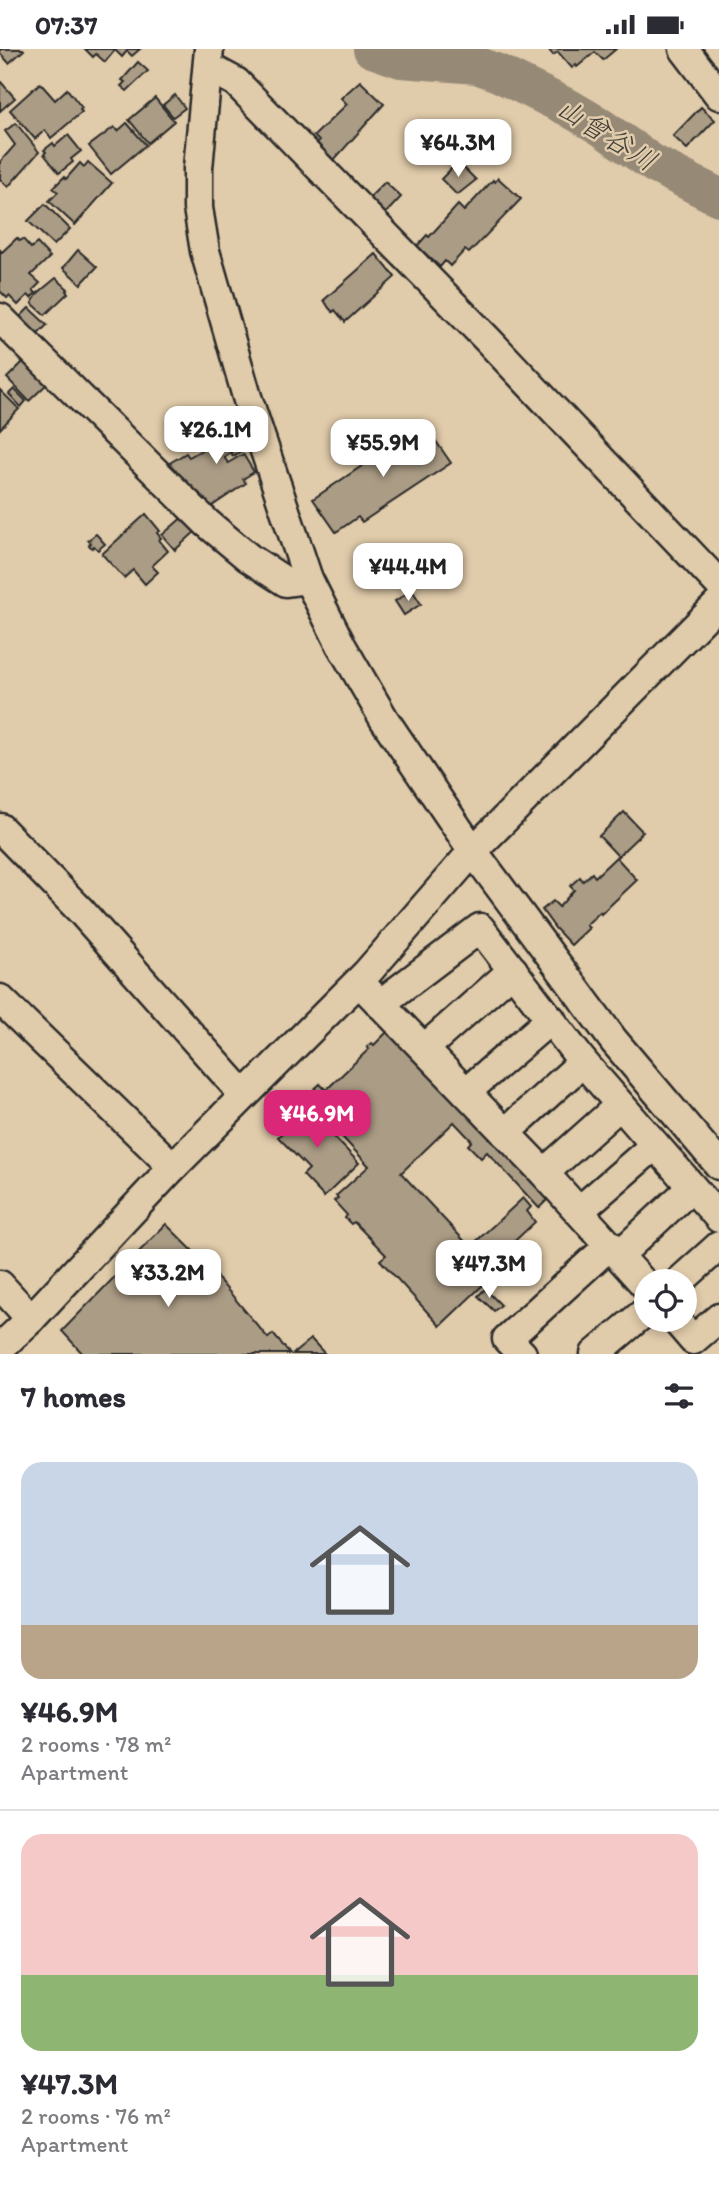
<!DOCTYPE html>
<html lang="en">
<head>
<meta charset="utf-8">
<style>
  body { margin:0; font-family:Itim,"Klee One",sans-serif; background:#f7f7f7; color:#2b2b33; height:100vh; display:flex; flex-direction:column; font-size:26px; white-space:nowrap }
  * { box-sizing:border-box; margin:0 }
  p { font-size:23px; color:#7c7c81 }
  .icon { flex:none; width:38px; height:38px; fill:none; stroke:currentColor; stroke-width:2; stroke-linecap:round; stroke-linejoin:round }
  .map { position:relative; height:1305px; overflow:hidden }
  .side { display:flex; flex-direction:column; background:#fff; flex:1 }
  .side>* { flex:none }
  .fabs { position:absolute; left:634px; top:1220px; display:grid; gap:14px }
  .fabs a { display:grid; place-items:center; width:63px; height:63px; border-radius:50%; background:#fff; box-shadow:0 4px 10px #0003; font-size:35px }
  .price { position:absolute; translate:-50% -60px; padding:0 16px; border-radius:14px; background:#fff; color:#222; font-size:23px; line-height:46px; filter:drop-shadow(0 2px 4px #0008) }
  .price::after { content:''; position:absolute; left:50%; top:42px; width:21px; height:16px; margin-left:-10px; background:inherit; clip-path:polygon(0 0,100% 0,50% 100%) }
  .price.on { background:#db2777; color:#fff }
  ul { padding:0; list-style:none }
  li { display:grid; align-content:center; gap:14px; height:371px; padding:0 21px }
  li+li { border-top:2px solid #e1e1e2 }
  li span { display:grid; place-items:center; height:217px; border-radius:21px; color:#555 }
  li>.icon { margin-inline-start:auto }
  span .icon { width:126px; height:126px; fill:#fffc; stroke-width:1 }
  li b { font-size:30px }
  h2 { display:flex; justify-content:space-between; align-items:center; height:84px; padding:0 21px; font-size:30px }
  .status { display:flex; justify-content:space-between; align-items:center; height:49px; padding:0 35px; background:#fff; direction:ltr }
  .status svg { height:19px; fill:currentColor }
  .map>svg:first-child { display:block }
  .lines { fill:none; stroke-linecap:round; stroke-linejoin:round }
  .river { stroke:#968a77; stroke-width:38 }
  .building { fill:#ab9c85; stroke:#2b2b2b; stroke-width:2 }
  .minor-casing { stroke:#2b2b2b; stroke-width:33 }
  .minor { stroke:#e0cbaa; stroke-width:28 }
  .labels { text-anchor:middle; stroke-width:5; stroke-linejoin:round; paint-order:stroke }
  .water-label { font-size:28px; font-style:italic; fill:#403e3a; stroke:#e0cbaa }
</style>
</head>
<body>
<div class="status"><b>07:37</b><svg viewBox="0 0 49 12"><path d="M0 12V9h3v3zM5 12V6h3v6zM10 12V3h3v9zM15 12V0h3v12zM26 1h20v11H26zM47 4h2v5h-2z"/></svg></div>
<div class="map">
<svg width="719" height="1305" viewBox="0 0 719 1305">
  <rect width="100%" height="100%" fill="#e0cbaa"/>
  <filter id="ink" filterUnits="userSpaceOnUse"><feTurbulence type="fractalNoise" baseFrequency=".0143" numOctaves="2"/><feDisplacementMap in="SourceGraphic" scale="14" xChannelSelector="R" yChannelSelector="G"/><feConvolveMatrix kernelMatrix="1 2 1 2 8 2 1 2 1" color-interpolation-filters="sRGB"/></filter>
  <g filter="url(#ink)">
    <g class="lines">
      <path class="river" d="M372,0L401,10L477,16L498,24L569,59L598,76L654,115L719,148"/>
    </g>
    <g class="building">
      <path d="M0,0H23L24,1L9,14L0,4Z"/>
      <path d="M85,0H140L132,7L127,2L122,8L115,1L105,13L96,5L93,8Z"/>
      <path d="M548,0H616L603,11L595,3L577,18L576,16L572,19L558,3L553,6Z"/>
      <path d="M138,13L148,22L127,42L121,37L125,33L122,31Z"/>
      <path d="M0,32L15,49L0,62Z"/>
      <path d="M360,32L384,55L334,111L320,100L316,95L319,92L314,87L347,55L341,49Z"/>
      <path d="M40,34L55,51L67,40L82,59L80,61L82,63L51,89L45,81L35,90L10,61Z"/>
      <path d="M175,46L185,59L173,68L163,56Z"/>
      <path d="M155,49L174,72L148,94L129,71Z"/>
      <path d="M701,58L715,71L687,100L673,87Z"/>
      <path d="M16,74L39,103L8,138L0,130V113L15,96L5,82Z"/>
      <path d="M127,74L146,96L111,125L89,97L114,78L118,82Z"/>
      <path d="M68,86L81,102L71,110L73,113L59,124L44,105L46,103L44,101L53,94L55,97Z"/>
      <path d="M88,113L112,134L75,176L49,152L58,143L53,139L64,128L66,130L80,114L84,118Z"/>
      <path d="M458,113L476,131L457,146L441,130Z"/>
      <path d="M498,129L521,150L469,204L465,201L450,217L445,212L440,218L417,197L427,186L429,188L458,156L464,162L493,131L495,133Z"/>
      <path d="M385,133L401,148L385,165L369,149Z"/>
      <path d="M45,155L70,180L54,196L28,172Z"/>
      <path d="M17,189L20,192L23,190L31,199L37,194L50,208L31,226L40,234L33,241L36,244L31,249L28,246L18,256L9,247L7,249L0,242V201L2,203Z"/>
      <path d="M78,201L97,218L81,235L63,219Z"/>
      <path d="M376,205L395,228L345,273L335,261L333,263L329,259L324,251Z"/>
      <path d="M56,229L68,240L66,242L68,244L45,266L32,254L38,244Z"/>
      <path d="M29,259L47,276L37,286L19,269Z"/>
      <path d="M26,310L49,333L29,352L7,329Z"/>
      <path d="M14,340L26,352L21,358L9,345Z"/>
      <path d="M0,341L19,360L0,380Z"/>
      <path d="M236,373L250,397L233,407L231,403L224,408L228,414L243,405L254,423L243,430L246,434L209,459L199,444L196,446L186,433L183,434L176,421L173,423L168,415L186,404L189,408L205,399L202,394Z"/>
      <path d="M424,375L451,414L362,473L358,468L336,483L313,450Z"/>
      <path d="M146,465L160,482L157,484L161,489L159,491L168,502L152,517L158,523L145,535L133,521L124,529L102,505Z"/>
      <path d="M184,467L196,482L175,501L162,486Z"/>
      <path d="M96,485L105,495L98,501L94,497L92,499L89,496L91,494L88,491Z"/>
      <path d="M412,541L421,555L404,566L395,552Z"/>
      <path d="M624,763L643,783L618,807L599,787Z"/>
      <path d="M616,808L637,831L601,865L600,863L586,876L589,879L571,896L555,879L542,861L553,852L559,858L574,841L570,837L580,828L583,832L592,824L595,828Z"/>
      <path d="M388,982L551,1147L539,1159L487,1103L481,1109L468,1096L472,1092L454,1073L401,1124L470,1198L523,1149L531,1158L527,1162L535,1173L483,1222L478,1216L470,1223L483,1236L440,1277L380,1211L386,1206L354,1173L351,1175L345,1169L347,1166L334,1152L338,1149L336,1147L369,1117L310,1053L313,1050L308,1046L320,1035L326,1041L369,1000L367,998L372,994L374,996Z"/>
      <path d="M300,1052L359,1114L324,1148L303,1126L309,1120L278,1088L292,1074L285,1067Z"/>
      <path d="M166,1175L204,1213L268,1289L273,1285L290,1305H83L62,1282Z"/>
      <path d="M485,1240L501,1256L494,1262L478,1247Z"/>
      <path d="M311,1290L325,1305H293Z"/>
    </g>
    <g class="lines">
      <g class="minor-casing">
        <g id="minor">
          <path d="M209,0L198,119V159L205,202L247,348L308,530L341,596L384,670L473,802L614,992L719,1116"/>
          <path d="M684,0L719,46"/>
          <path d="M208,18L236,33L488,291L719,535"/>
          <path d="M0,269L207,474L249,509L286,533L308,530"/>
          <path d="M0,779L80,861L244,1046"/>
          <path d="M367,941L544,1124L646,1237"/>
          <path d="M0,950L173,1118L366,925L473,802L719,554"/>
          <path d="M380,955L480,879L583,1013L719,1169"/>
          <path d="M425,999L513,921"/>
          <path d="M466,1043L551,970"/>
          <path d="M505,1084L583,1013"/>
          <path d="M544,1124L620,1056"/>
          <path d="M579,1162L655,1096"/>
          <path d="M619,1206L691,1139"/>
          <path d="M680,1232L719,1197"/>
          <path d="M0,1236L31,1270"/>
          <path d="M675,1270L693,1291L719,1269"/>
          <path d="M0,1299L31,1270L173,1118"/>
          <path d="M522,1305L507,1290L610,1196"/>
          <path d="M595,1305L646,1262"/>
        </g>
      </g>
      <use href="#minor" class="minor"/>
    </g>
  </g>
  <g class="labels">
    <g class="water-label">
      <text transform="translate(607 85) rotate(32)" y="10">山曾谷川</text>
    </g>
  </g>
</svg>
<div class="fabs">
<a><svg class="icon" aria-label="locate" viewBox="0 0 24 24"><circle cx="12" cy="12" r="6"/><path d="M12 2v4M12 18v4M2 12h4M18 12h4"/></svg></a>
</div>
<b class="price" style="left:458px;top:130px">¥64.3M</b>
<b class="price" style="left:216px;top:417px">¥26.1M</b>
<b class="price" style="left:383px;top:430px">¥55.9M</b>
<b class="price" style="left:408px;top:554px">¥44.4M</b>
<b class="price on" style="left:317px;top:1101px">¥46.9M</b>
<b class="price" style="left:489px;top:1251px">¥47.3M</b>
<b class="price" style="left:168px;top:1260px">¥33.2M</b>
</div>
<section class="side">
<h2>7 homes<svg class="icon" aria-label="filters" viewBox="0 0 24 24"><path d="M4 7h16M4 17h16"/><circle cx="9" cy="7" r="2"/><circle cx="15" cy="17" r="2"/></svg></h2>
<ul>
<li><span style="background:linear-gradient(#c9d6e8 75%,#b9a48a 0)"><svg class="icon" aria-label="home" viewBox="0 0 24 24"><path d="M3 11l9-7 9 7M6 9v11h12V9"/></svg></span><div><b>¥46.9M</b><p>2 rooms · 78 m²</p><p>Apartment</p></div></li>
<li><span style="background:linear-gradient(#f6c9c9 65%,#8fb573 0)"><svg class="icon" aria-label="home" viewBox="0 0 24 24"><path d="M3 11l9-7 9 7M6 9v11h12V9"/></svg></span><div><b>¥47.3M</b><p>2 rooms · 76 m²</p><p>Apartment</p></div></li>
</ul>
</section>
</body>
</html>
